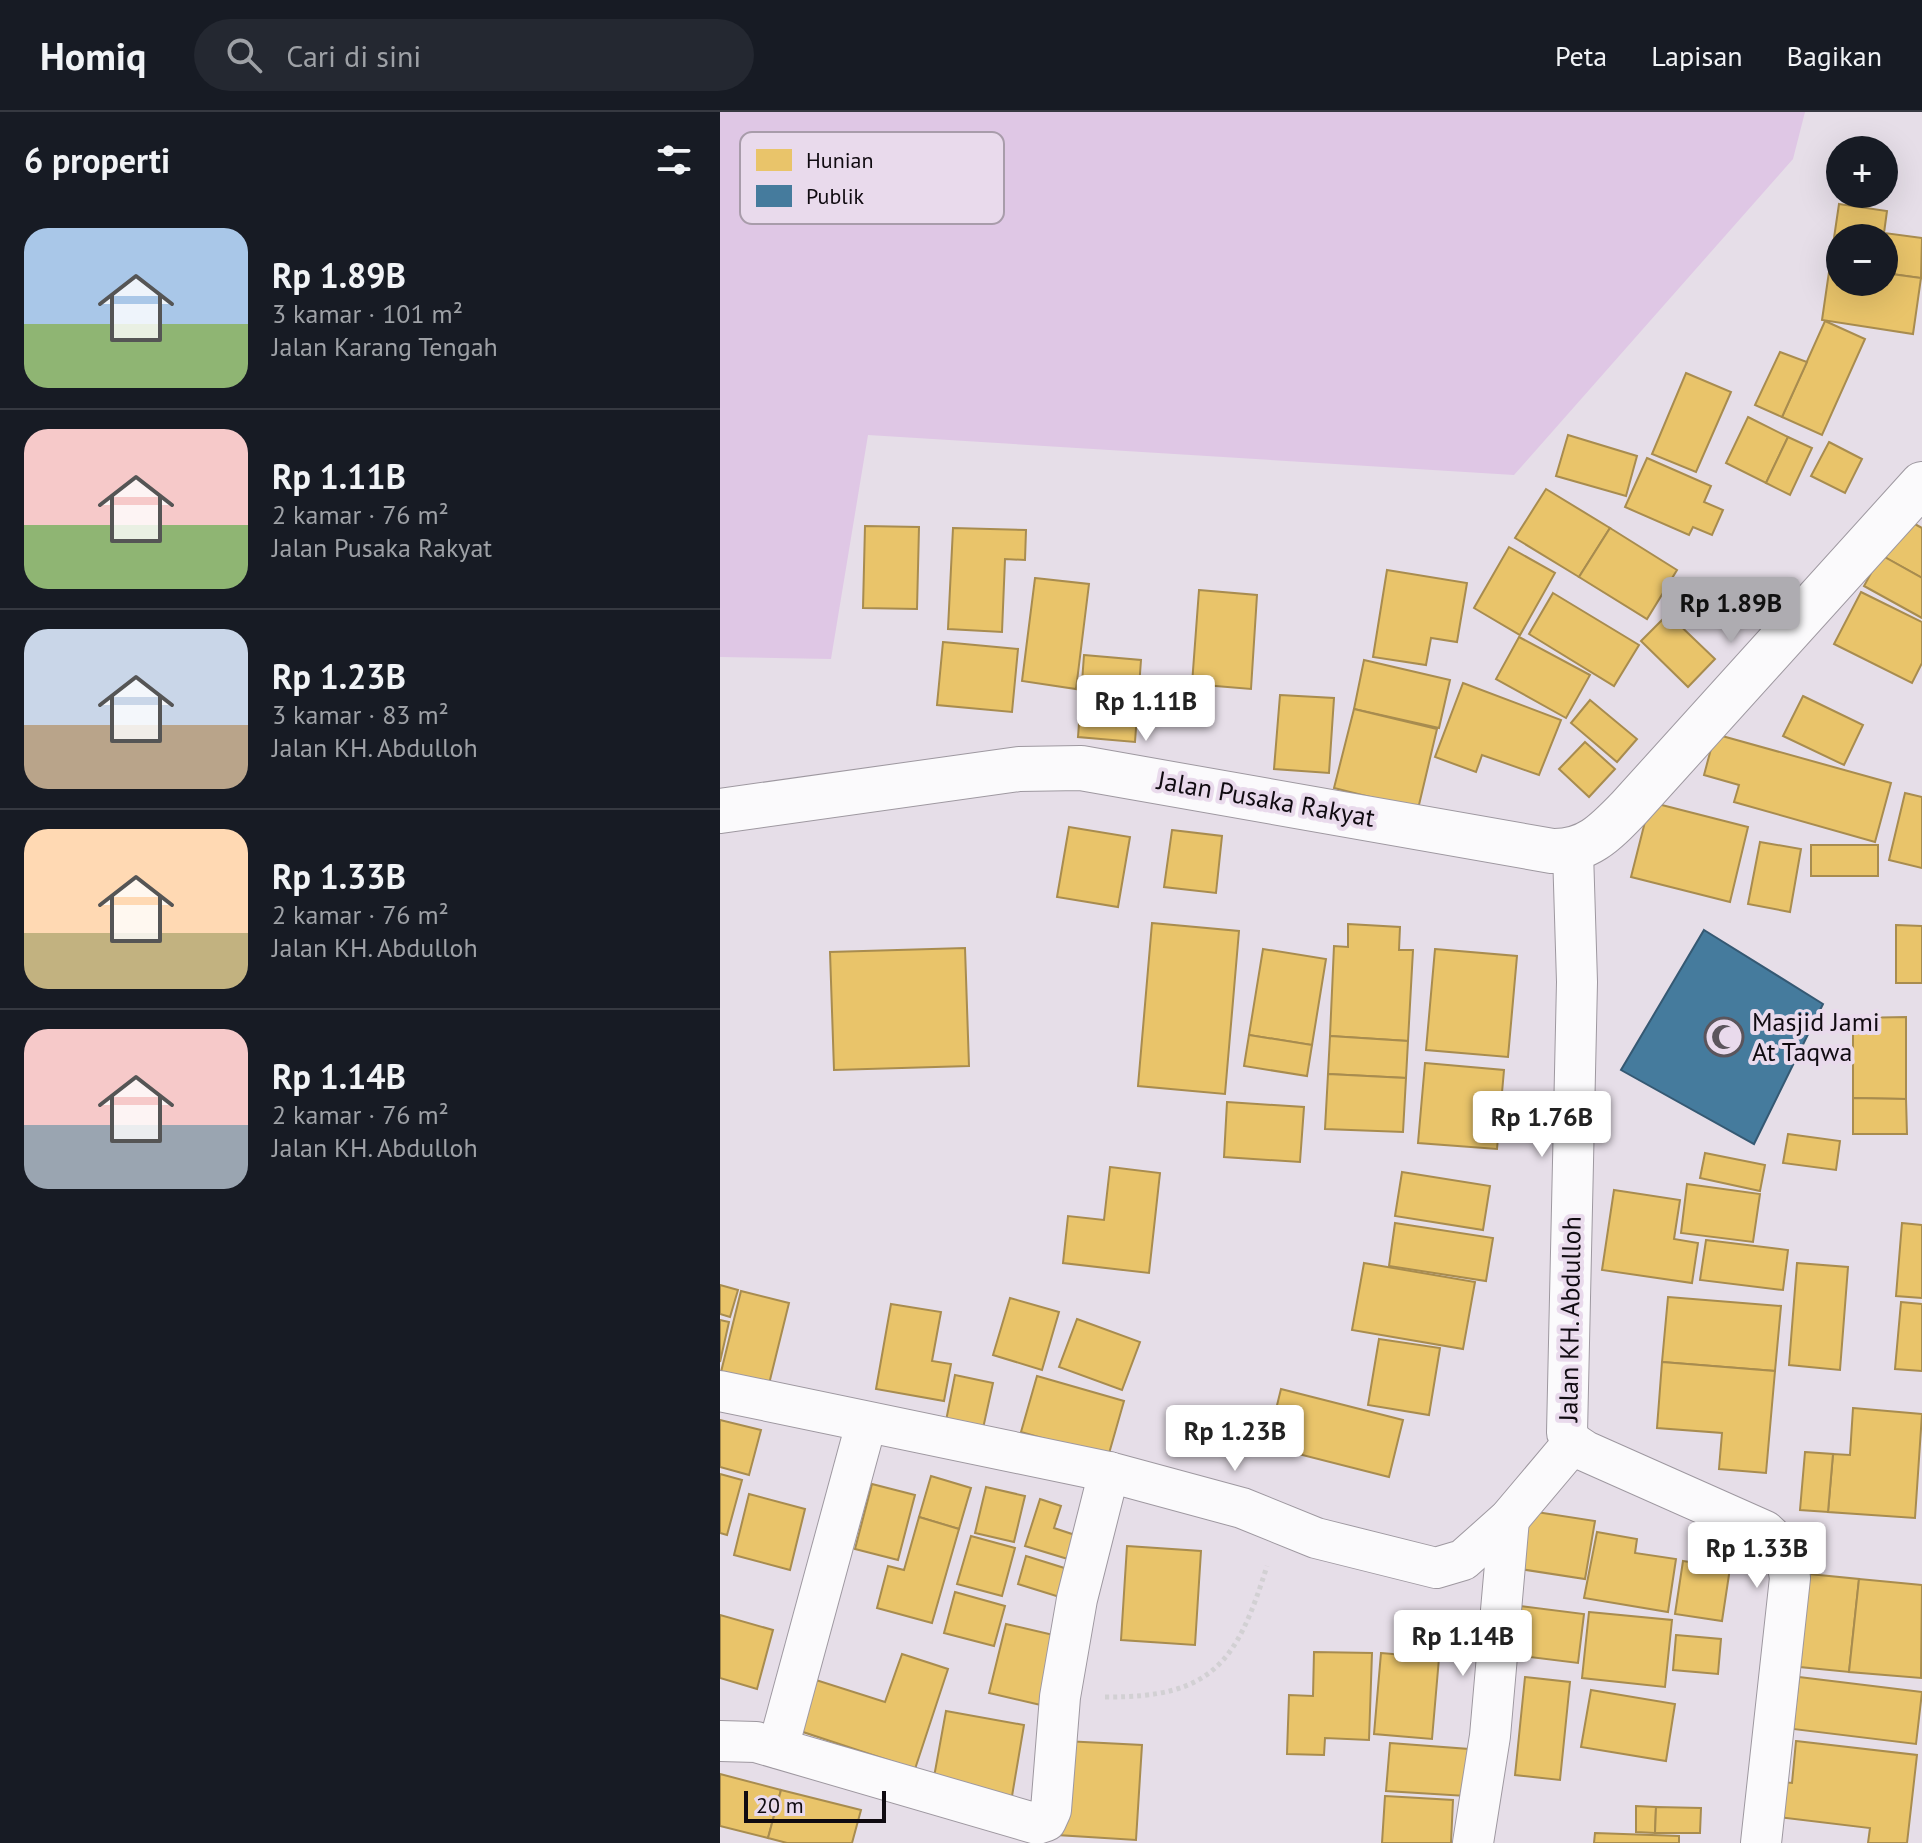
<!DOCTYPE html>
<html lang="id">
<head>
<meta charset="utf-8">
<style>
  body { margin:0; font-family:"PT Sans",sans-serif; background:#242831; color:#f1f3f6; height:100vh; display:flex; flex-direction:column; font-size:30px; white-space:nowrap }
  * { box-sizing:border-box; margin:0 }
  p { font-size:26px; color:#9ea1a6 }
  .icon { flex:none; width:44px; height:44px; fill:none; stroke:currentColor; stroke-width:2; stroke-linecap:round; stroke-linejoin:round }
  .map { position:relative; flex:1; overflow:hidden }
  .sheet { display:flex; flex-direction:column; background:#171b24; width:720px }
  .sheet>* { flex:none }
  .fabs { position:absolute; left:1106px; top:24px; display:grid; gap:16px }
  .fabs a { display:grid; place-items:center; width:72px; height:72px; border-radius:50%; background:#171b24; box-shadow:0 8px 32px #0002; font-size:40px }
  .scale { position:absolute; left:24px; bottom:20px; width:142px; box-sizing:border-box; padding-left:8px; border:4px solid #100b11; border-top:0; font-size:22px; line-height:28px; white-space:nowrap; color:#100b11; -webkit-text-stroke:6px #e9daec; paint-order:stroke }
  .price { position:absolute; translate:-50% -68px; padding:0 18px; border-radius:8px; background:#fff; color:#222; font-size:26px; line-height:52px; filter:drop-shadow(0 2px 4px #0008) }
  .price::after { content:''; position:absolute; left:50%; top:48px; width:24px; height:18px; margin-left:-12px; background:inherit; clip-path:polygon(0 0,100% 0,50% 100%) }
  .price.selected { background:#aeacb1; color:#111 }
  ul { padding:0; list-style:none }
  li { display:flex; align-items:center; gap:24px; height:200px; padding:0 24px }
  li+li { border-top:2px solid #363941 }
  li span { display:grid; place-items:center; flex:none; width:224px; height:160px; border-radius:24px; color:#555 }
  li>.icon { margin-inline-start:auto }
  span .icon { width:96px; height:96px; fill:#fffc; stroke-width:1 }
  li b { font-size:34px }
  h2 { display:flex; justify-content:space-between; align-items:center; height:96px; padding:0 24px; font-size:34px }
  header { display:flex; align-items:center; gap:48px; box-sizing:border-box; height:112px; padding:0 40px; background:#171b24; border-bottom:2px solid #363941 }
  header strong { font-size:38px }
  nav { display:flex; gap:44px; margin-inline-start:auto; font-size:28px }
  .search { width:560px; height:72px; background:#242831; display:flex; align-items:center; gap:20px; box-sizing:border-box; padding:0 28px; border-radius:44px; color:#9ea1a6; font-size:30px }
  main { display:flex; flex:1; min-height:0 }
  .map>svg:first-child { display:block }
  .green { fill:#dfc7e5 }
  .homes { fill:#e9c46a; stroke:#a88c4f; stroke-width:2 }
  .public { fill:#457b9d; stroke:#355973; stroke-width:2 }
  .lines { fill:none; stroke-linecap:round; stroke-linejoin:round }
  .street-casing { stroke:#9e98a0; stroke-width:42 }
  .secondary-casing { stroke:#9e98a0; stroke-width:46 }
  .path { stroke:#d2d0d3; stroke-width:5; stroke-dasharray:4 4; stroke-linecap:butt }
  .street { stroke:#fbfafc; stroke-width:40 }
  .secondary { stroke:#fbfafc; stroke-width:44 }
  .labels { text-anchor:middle; stroke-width:8; stroke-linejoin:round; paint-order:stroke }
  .street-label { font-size:26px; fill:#100b11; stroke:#e9daec }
  .poi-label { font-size:26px; fill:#100b11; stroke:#e9daec; text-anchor:start }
  .key { fill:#e9daec; stroke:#a89caa; stroke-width:2 }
  .key-label { font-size:22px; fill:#100b11 }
</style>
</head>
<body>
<header>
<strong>Homiq</strong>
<div class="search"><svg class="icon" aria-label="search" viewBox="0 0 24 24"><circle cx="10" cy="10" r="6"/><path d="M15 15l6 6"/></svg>Cari di sini</div>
<nav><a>Peta</a><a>Lapisan</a><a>Bagikan</a></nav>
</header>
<main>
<section class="sheet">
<h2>6 properti<svg class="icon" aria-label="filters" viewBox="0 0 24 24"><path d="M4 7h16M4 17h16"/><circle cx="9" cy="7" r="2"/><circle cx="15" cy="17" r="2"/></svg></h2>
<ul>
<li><span style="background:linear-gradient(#a9c7e8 60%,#8fb573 0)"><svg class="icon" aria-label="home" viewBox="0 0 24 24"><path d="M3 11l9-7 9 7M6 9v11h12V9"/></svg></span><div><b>Rp 1.89B</b><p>3 kamar · 101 m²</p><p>Jalan Karang Tengah</p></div></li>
<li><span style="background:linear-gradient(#f6c9c9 60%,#8fb573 0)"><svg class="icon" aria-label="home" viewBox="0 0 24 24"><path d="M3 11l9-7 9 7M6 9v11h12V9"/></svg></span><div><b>Rp 1.11B</b><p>2 kamar · 76 m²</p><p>Jalan Pusaka Rakyat</p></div></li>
<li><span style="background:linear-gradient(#c9d6e8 60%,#b9a48a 0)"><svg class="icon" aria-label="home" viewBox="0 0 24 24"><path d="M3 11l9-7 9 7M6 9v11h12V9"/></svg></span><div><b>Rp 1.23B</b><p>3 kamar · 83 m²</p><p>Jalan KH. Abdulloh</p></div></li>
<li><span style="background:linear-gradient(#ffd9b3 65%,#c2b280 0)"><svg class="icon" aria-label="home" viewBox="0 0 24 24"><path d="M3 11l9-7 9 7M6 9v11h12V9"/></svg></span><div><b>Rp 1.33B</b><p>2 kamar · 76 m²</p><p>Jalan KH. Abdulloh</p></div></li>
<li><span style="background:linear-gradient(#f6c9c9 60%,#9aa5b1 0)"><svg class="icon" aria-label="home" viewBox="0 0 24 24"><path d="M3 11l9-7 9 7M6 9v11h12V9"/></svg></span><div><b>Rp 1.14B</b><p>2 kamar · 76 m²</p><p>Jalan KH. Abdulloh</p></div></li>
</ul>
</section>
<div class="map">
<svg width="1202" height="1731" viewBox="0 0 1202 1731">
  <rect width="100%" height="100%" fill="#e6dee8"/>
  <path class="green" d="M0,0H1085L1073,47L794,363L148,323L111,547L0,545Z"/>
  <g class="homes">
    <path d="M1119,92L1167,99L1164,121L1202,126L1201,166L1164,161V126H1120V154L1110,153Z"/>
    <path d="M1110,153L1120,154V170H1164V161L1201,166L1193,222L1102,208Z"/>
    <path d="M1105,209L1145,227L1102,323L1062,305Z"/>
    <path d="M1060,240L1087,250L1062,305L1035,293Z"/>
    <path d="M966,261L1011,280L976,360L932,342Z"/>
    <path d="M1028,305L1068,325L1046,371L1006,351Z"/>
    <path d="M848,323L917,344L906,384L836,364Z"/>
    <path d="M1068,325L1092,336L1070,383L1046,371Z"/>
    <path d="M1109,330L1142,347L1125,381L1091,364Z"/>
    <path d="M927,346L991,374L984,390L1003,398L992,423L973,415L969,423L905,395Z"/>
    <path d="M826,377L890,416L859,465L795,426Z"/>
    <path d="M1182,405L1202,416V466L1161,443Z"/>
    <path d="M145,414L199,415L197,497L143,496Z"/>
    <path d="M233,416L306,418L305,448L285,447L282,520L228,517Z"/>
    <path d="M890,416L957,458L927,507L859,465Z"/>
    <path d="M789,435L835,461L800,523L754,496Z"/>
    <path d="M1161,443L1202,466V506L1144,474Z"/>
    <path d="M667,458L747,471L737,530L711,526L706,553L653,545Z"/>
    <path d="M315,466L369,472L356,577L302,569Z"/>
    <path d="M479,478L537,483L531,577L472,572Z"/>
    <path d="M1141,480L1202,510V551L1192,571L1114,532Z"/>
    <path d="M833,481L919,533L894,574L809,522Z"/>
    <path d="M948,502L995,547L968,575L921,529Z"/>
    <path d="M799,525L870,563L846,606L776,567Z"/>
    <path d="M223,530L298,537L292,600L217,593Z"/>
    <path d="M364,543L421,548L415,630L358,625Z"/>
    <path d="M644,548L730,568L719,616L634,597Z"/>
    <path d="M743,571L841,608L819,663L762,643L756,660L715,645Z"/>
    <path d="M560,583L614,586L609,661L554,657Z"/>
    <path d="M1083,584L1143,613L1124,653L1063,624Z"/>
    <path d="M870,588L917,627L897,650L851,611Z"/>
    <path d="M634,597L717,617L698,697L614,676Z"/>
    <path d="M995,622L1171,671L1155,730L1014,690L1019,673L984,663Z"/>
    <path d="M865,630L895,657L869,685L839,657Z"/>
    <path d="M1185,681L1202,685V756L1169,748Z"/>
    <path d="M930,690L1028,715L1010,790L911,765Z"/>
    <path d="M349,715L410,725L398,795L337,785Z"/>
    <path d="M452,718L502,724L496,781L444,775Z"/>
    <path d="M1040,730L1081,737L1070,800L1028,792Z"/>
    <rect x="1091" y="733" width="67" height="31"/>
    <path d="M432,811L519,819L505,982L418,974Z"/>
    <path d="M628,812L680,815L679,838H693L688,929L610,924L614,834L628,835Z"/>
    <path d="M1176,813L1202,814V871H1176Z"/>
    <path d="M245,836L249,954L114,958L110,840Z"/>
    <path d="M543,837L606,847L592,933L529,923Z"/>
    <path d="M715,837L797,844L788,945L706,938Z"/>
    <path d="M1186,905V987L1133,986V906Z"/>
    <path d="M529,923L592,933L587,964L524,954Z"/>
    <path d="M610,924L688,929L686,966L608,962Z"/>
    <path d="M705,951L784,958L777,1037L698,1031Z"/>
    <path d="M608,962L686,966L683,1020L605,1017Z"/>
    <path d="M1133,986L1186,987L1187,1022H1133Z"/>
    <path d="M507,990L584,995L580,1050L504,1045Z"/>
    <path d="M1068,1022L1120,1029L1116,1058L1063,1051Z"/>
    <path d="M985,1041L1045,1053L1040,1079L980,1066Z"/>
    <path d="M390,1055L440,1061L429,1161L343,1151L348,1104L384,1108Z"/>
    <path d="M682,1060L770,1074L763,1118L675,1104Z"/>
    <path d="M967,1072L1040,1082L1033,1130L961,1121Z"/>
    <path d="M894,1078L960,1088L954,1127L978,1131L972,1171L882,1158Z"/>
    <path d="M675,1111L773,1126L766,1169L669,1154Z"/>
    <path d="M1182,1111L1202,1113V1186L1176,1184Z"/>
    <path d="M986,1128L1068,1138L1063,1178L980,1168Z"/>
    <path d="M644,1151L755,1170L743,1237L632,1218Z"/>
    <path d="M1077,1151L1128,1155L1120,1258L1069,1253Z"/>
    <path d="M0,1173L18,1178L10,1205L0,1202Z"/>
    <path d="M21,1179L69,1191L48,1276L0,1264Z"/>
    <path d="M948,1185L1061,1194L1055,1259L942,1250Z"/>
    <path d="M290,1186L339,1200L322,1258L273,1243Z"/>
    <path d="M1181,1190L1202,1192V1259L1175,1257Z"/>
    <path d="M171,1192L221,1200L212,1249L231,1252L224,1289L156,1277Z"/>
    <path d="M357,1207L420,1230L402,1278L339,1255Z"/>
    <path d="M0,1208L9,1210L0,1250Z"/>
    <path d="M659,1227L720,1236L709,1303L648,1293Z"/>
    <path d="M942,1250L1055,1259L1046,1361L999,1357L1002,1321L937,1316Z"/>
    <path d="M235,1263L273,1271L262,1321L225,1314Z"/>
    <path d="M317,1264L404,1289L388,1345L301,1320Z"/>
    <path d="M561,1277L683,1308L669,1365L547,1334Z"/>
    <path d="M1133,1296L1202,1302L1195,1406L1108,1400L1113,1342L1130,1343Z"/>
    <path d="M0,1308L41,1318L29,1363L0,1355Z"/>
    <path d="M1085,1340L1113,1342L1108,1400L1080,1398Z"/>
    <path d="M0,1362L22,1368L7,1423L0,1421Z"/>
    <path d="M211,1364L251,1376L239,1417L199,1405Z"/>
    <path d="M152,1372L195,1383L178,1448L135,1437Z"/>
    <path d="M266,1375L305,1384L294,1430L255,1421Z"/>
    <path d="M29,1382L85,1397L70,1458L14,1443Z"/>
    <path d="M320,1387L341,1394L334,1416L358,1424L351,1448L305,1434Z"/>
    <path d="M810,1399L875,1409L865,1467L800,1457Z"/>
    <path d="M199,1405L239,1417L212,1511L157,1496L168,1454L184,1458Z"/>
    <path d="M877,1420L917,1427L915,1441L956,1447L948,1500L864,1486Z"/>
    <path d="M251,1424L295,1436L282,1484L237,1472Z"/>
    <path d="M407,1434L481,1439L475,1533L401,1528Z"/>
    <path d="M306,1444L354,1459L346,1487L298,1472Z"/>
    <path d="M963,1449L1010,1456L1002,1509L955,1502Z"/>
    <path d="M1089,1462L1139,1467L1129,1560L1080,1555Z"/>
    <path d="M1139,1467L1202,1473L1201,1566L1129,1560Z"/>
    <path d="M235,1480L285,1494L274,1534L224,1521Z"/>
    <path d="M792,1493L864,1502L858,1551L785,1542Z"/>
    <path d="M869,1500L952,1508L945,1575L862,1566Z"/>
    <path d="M0,1503L53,1518L37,1577L0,1566Z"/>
    <path d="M286,1512L342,1525L325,1594L269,1581Z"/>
    <path d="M956,1523L1001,1527L998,1562L953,1558Z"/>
    <path d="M594,1540L652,1541L649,1628L605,1626L604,1643L567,1642L569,1583L593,1584Z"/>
    <path d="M661,1541L719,1546L712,1627L654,1622Z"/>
    <path d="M182,1542L228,1557L195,1657L80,1619L96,1568L165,1590Z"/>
    <path d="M805,1565L850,1570L840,1668L795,1663Z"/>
    <path d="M1079,1565L1202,1580L1196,1632L1073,1617Z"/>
    <path d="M871,1578L955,1592L946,1649L861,1635Z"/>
    <path d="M226,1599L304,1613L291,1690L212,1676Z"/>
    <path d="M344,1629L422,1633L416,1728L337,1723Z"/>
    <path d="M1076,1629L1197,1643L1187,1731H1148L1150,1716L1050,1704L1054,1669L1072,1671Z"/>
    <path d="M670,1631L749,1637L746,1684L666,1679Z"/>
    <path d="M0,1662L61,1678L48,1726L0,1714Z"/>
    <path d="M61,1678L141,1698L132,1731H67L48,1726Z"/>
    <path d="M665,1684L733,1688L731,1731H662Z"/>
    <path d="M916,1694L936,1695L935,1721L916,1720Z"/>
    <path d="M936,1695L981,1696L980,1721H935Z"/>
    <path d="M875,1721L959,1724V1731H874Z"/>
  </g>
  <path class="public" d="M984,818L1103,892L1034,1032L901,958Z"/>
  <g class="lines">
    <g class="street-casing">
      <g id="street">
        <path d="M853,740L857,870L847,1321L853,1331L865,1339L1045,1419C1061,1433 1067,1445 1070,1466L1041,1731"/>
        <path d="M0,1279L389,1360L522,1396L596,1426L716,1456L743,1448L789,1407L853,1331"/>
        <path d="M0,1629L36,1630L317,1712L326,1709L331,1698L340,1585L357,1487L389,1360"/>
        <path d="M58,1636L146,1312"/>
        <path d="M753,1731L770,1624L789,1407"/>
      </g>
    </g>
    <g class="secondary-casing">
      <path id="secondary" d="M0,699L299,657L361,656L832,739C867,740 885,721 909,696L1202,372"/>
    </g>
    <path class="path" d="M385,1585C493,1586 517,1550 547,1454"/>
    <use href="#street" class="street"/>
    <use href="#secondary" class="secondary"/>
  </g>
  <defs>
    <g id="mosque-ring" transform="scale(2)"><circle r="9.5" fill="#e9daec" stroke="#5b555c" stroke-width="1.5"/><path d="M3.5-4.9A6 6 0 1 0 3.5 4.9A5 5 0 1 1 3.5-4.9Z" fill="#5b555c"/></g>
  </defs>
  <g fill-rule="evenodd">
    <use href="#mosque-ring" x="1004" y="925"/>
  </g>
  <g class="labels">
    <g class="street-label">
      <text transform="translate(546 687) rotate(10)" y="9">Jalan Pusaka Rakyat</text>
      <text transform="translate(850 1207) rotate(-89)" y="9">Jalan KH. Abdulloh</text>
    </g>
    <g class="poi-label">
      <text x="1032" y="919">Masjid Jami<tspan x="1032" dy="30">At Taqwa</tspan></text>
    </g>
  </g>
  <rect x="20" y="20" width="264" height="92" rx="12" class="key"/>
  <rect x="36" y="37" width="36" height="22" fill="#e9c46a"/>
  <rect x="36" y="73" width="36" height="22" fill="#457b9d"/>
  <g class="key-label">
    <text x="86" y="56">Hunian</text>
    <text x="86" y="92">Publik</text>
  </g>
</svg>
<div class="fabs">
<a>+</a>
<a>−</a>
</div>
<div class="scale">20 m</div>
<b class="price selected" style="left:1011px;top:533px">Rp 1.89B</b>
<b class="price" style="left:426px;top:631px">Rp 1.11B</b>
<b class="price" style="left:822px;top:1047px">Rp 1.76B</b>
<b class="price" style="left:515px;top:1361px">Rp 1.23B</b>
<b class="price" style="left:1037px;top:1478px">Rp 1.33B</b>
<b class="price" style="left:743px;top:1566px">Rp 1.14B</b>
</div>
</main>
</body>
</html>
